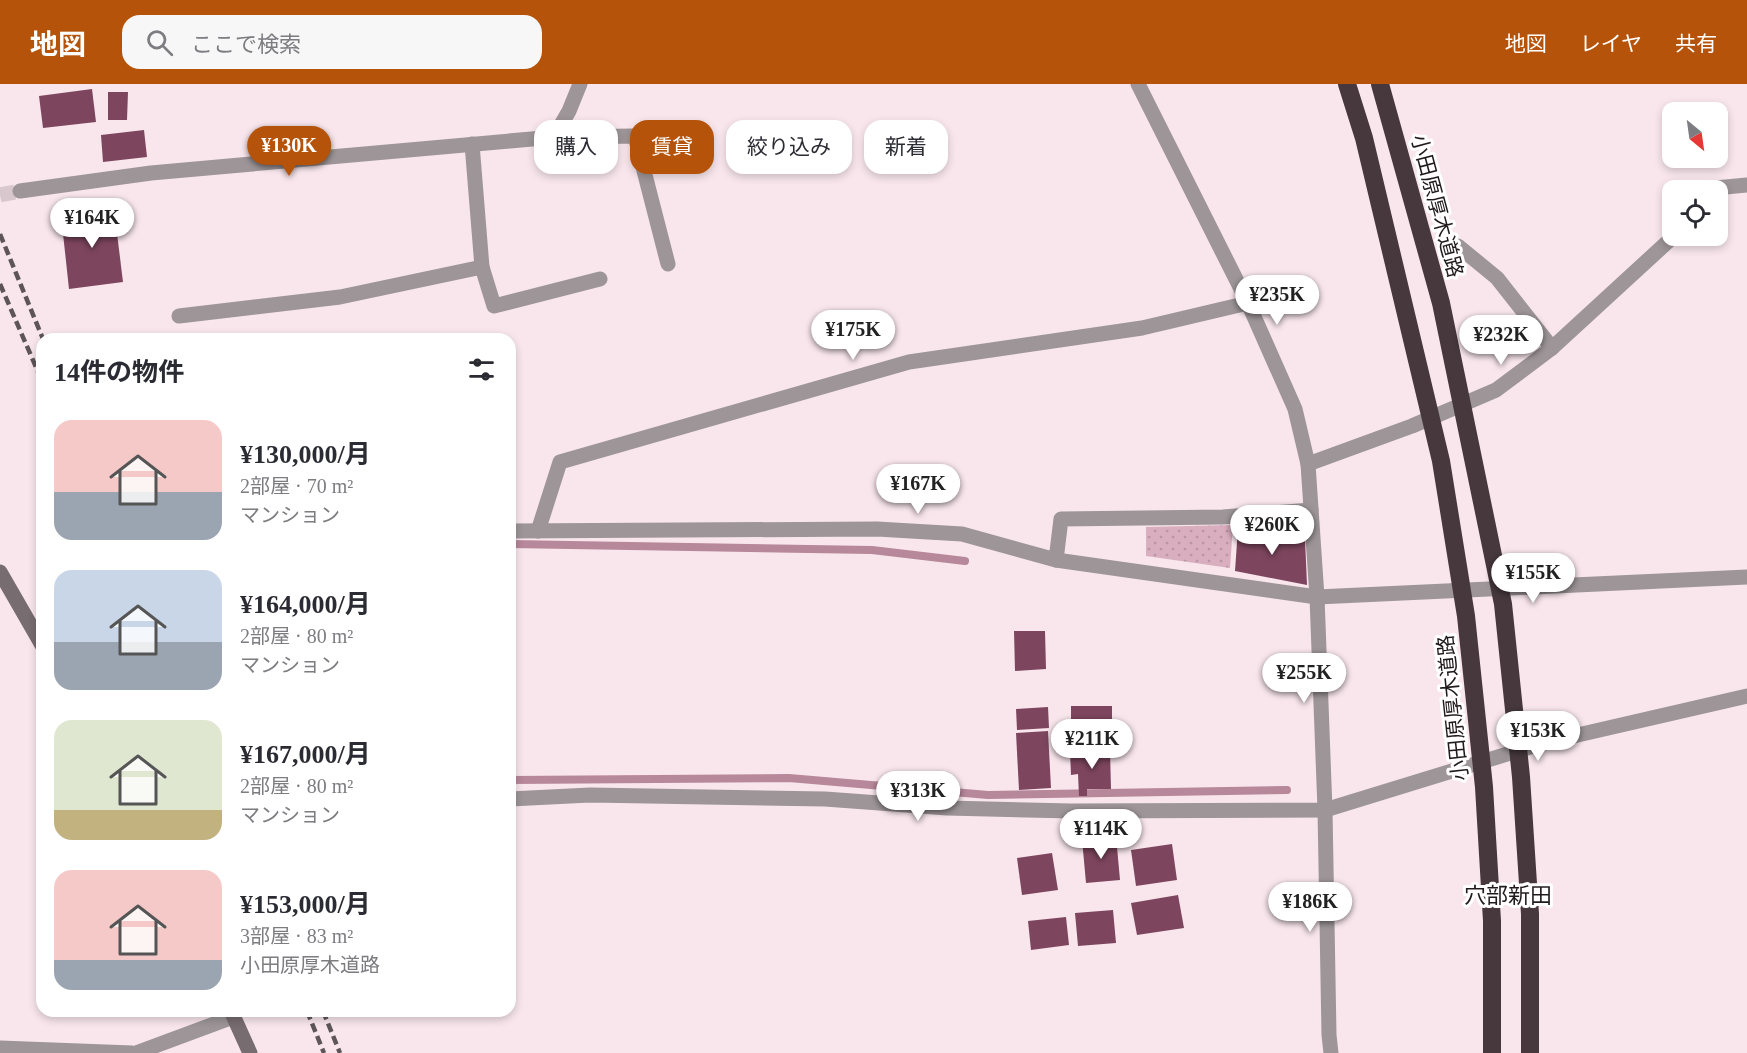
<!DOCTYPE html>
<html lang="ja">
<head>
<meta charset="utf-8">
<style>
  body { margin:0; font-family:"Times New Roman","Noto Sans JP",serif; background:#f7f7f7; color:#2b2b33; height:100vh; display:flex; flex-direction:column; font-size:22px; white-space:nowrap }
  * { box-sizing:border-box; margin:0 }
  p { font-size:20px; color:#7c7c81 }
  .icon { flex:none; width:33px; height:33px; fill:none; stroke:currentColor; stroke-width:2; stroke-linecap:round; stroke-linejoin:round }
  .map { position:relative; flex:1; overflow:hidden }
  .details { position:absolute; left:36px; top:249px; width:480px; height:684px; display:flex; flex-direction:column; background:#fff; border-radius:18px; box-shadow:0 3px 9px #0003 }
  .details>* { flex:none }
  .hud { position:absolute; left:534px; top:36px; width:570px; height:54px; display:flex; gap:12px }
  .needle { width:39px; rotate:151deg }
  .buttons { position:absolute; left:1662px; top:18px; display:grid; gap:12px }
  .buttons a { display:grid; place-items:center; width:66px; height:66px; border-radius:12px; background:#fff; box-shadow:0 3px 9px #0003; font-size:30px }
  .price { position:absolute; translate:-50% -51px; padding:0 14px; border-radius:21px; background:#fff; color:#222; font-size:20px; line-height:39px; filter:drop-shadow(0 2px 3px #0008) }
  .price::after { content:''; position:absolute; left:50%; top:36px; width:18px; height:14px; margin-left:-9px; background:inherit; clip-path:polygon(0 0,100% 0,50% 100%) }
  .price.active { background:#b45309; color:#fff }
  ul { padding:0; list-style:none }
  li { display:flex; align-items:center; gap:18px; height:150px; padding:0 18px }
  li span { display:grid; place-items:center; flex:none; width:168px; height:120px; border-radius:18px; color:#555 }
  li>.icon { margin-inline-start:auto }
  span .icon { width:72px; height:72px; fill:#fffc; stroke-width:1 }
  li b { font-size:26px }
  h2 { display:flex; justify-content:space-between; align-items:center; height:72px; padding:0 18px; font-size:26px }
  .chip { padding:0 21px; border-radius:18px; background:#fff; box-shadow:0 3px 9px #0003; font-size:21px; line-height:54px }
  .chip.active { background:#b45309; color:#fff }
  header { display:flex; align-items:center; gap:36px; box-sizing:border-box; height:84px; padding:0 30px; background:#b45309; color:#fff }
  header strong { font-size:28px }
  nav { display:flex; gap:33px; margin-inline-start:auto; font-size:21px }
  .search { width:420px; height:54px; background:#f7f7f7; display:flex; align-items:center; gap:15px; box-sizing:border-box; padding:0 21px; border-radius:18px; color:#7c7c81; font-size:22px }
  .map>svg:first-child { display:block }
  .park { fill:url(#park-dots) }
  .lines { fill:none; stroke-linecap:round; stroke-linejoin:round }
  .stream { stroke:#b7879a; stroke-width:8 }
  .building { fill:#7e465e }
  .street-tunnel { stroke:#d8c7cd; stroke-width:15; stroke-dasharray:15 8; stroke-linecap:butt }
  .lane { stroke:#9d9598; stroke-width:15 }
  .street { stroke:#9d9598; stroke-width:15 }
  .secondary { stroke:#776c70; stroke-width:15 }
  .rail { stroke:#5e5558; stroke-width:4.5; stroke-dasharray:9 4.5; stroke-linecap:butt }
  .highway-bridge { stroke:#46383d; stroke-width:18 }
  .labels { text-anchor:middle; stroke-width:6; stroke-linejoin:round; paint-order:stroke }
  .street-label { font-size:21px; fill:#201a1c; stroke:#fff }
  .neighbourhood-label { font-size:22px; fill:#201a1c; stroke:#fff }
</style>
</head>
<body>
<header>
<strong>地図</strong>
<div class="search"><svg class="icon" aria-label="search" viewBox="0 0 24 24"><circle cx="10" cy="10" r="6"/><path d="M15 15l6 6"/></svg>ここで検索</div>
<nav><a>地図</a><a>レイヤ</a><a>共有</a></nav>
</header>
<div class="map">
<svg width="1747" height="969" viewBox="0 0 1747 969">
  <defs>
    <pattern id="park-dots" width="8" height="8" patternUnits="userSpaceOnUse" patternTransform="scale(1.5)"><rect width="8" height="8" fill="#d9aebe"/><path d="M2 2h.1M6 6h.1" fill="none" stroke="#ba95a3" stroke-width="1.8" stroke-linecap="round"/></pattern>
  </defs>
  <rect width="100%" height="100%" fill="#f8e6ec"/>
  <path class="park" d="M1233,441L1230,484L1146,472V443Z"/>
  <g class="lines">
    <g class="stream">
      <path d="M510,460L872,466L965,477"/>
      <path d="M510,696L789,694L988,711L1287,706"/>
    </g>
  </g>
  <g class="building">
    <path d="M92,5L96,38L43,44L39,12Z"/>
    <path d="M108,8H128L127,36H108Z"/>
    <path d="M144,46L147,73L103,78L101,51Z"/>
    <path d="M114,125L123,198L69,205L61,131Z"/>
    <path d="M1238,444L1305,455L1307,501L1235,487Z"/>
    <path d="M1014,547H1045L1046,585L1015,587Z"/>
    <path d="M1071,622H1112V665H1056V643H1071Z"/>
    <path d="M1048,623L1049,644L1017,646L1016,625Z"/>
    <path d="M1048,647L1051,704L1019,706L1016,649Z"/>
    <path d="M1110,666L1111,705H1087V712H1079L1078,690L1071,691L1070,667Z"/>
    <path d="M1116,752L1120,796L1086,799L1082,755Z"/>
    <path d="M1172,760L1177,796L1136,802L1131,766Z"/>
    <path d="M1052,769L1058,806L1022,811L1017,774Z"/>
    <path d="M1178,811L1184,844L1137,851L1131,819Z"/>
    <path d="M1113,826L1116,859L1078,862L1075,829Z"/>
    <path d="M1066,833L1069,861L1031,866L1028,837Z"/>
  </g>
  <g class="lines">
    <path class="street-tunnel" d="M0,111L20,107"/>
    <g class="lane">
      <path d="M554,53L635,52L668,180"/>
      <path d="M472,60L482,183L494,222L600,195"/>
      <path d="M1458,162L1497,194L1552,264"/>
      <path d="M179,232L340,213L482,183"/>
      <path d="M1056,476L1061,435L1223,433L1311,426"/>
      <path d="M0,964L132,969"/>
      <path d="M136,969L233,933"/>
    </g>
    <g class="street">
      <path d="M1138,0L1248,219L1295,325L1308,380L1317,513L1325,726L1329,951L1331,969"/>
      <path d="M1694,106L1747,101"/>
      <path d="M20,107L151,89L554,53L569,27L580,0"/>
      <path d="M1308,380L1412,342L1496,306L1552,264L1674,152"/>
      <path d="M510,447L877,445L962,450L1056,476L1317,513L1747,493"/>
      <path d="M538,447L560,378L909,278L1142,244L1248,219"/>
      <path d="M510,715L590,711L825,715L947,724L1071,727L1325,726L1543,659L1747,612"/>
    </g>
    <g class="secondary">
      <path d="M0,488L42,561"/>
      <path d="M231,927L250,969"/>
    </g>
    <g class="rail">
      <path d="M0,150L43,255"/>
      <path d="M0,200L42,297"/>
      <path d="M307,927L324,969"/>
      <path d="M323,927L340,969"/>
    </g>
    <g class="highway-bridge">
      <path d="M1347,0L1364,54L1441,377L1466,532L1484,703L1492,837V969"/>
      <path d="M1380,0L1441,219L1503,520L1521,693L1530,830V969"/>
    </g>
  </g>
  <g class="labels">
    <g class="street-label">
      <text transform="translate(1437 122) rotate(75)" y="7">小田原厚木道路</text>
      <text transform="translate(1453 624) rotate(-96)" y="7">小田原厚木道路</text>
    </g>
    <g class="neighbourhood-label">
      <text x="1508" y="819">穴部新田</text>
    </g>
  </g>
</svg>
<div class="buttons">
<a><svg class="needle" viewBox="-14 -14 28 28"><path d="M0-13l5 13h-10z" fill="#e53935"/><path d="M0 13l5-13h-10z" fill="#7c7c81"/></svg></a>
<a><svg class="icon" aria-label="locate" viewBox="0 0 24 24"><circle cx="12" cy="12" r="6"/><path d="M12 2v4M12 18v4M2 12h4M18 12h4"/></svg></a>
</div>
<b class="price active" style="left:289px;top:93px">¥130K</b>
<b class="price" style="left:92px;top:165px">¥164K</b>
<b class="price" style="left:1277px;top:242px">¥235K</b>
<b class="price" style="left:853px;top:277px">¥175K</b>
<b class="price" style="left:1501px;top:282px">¥232K</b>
<b class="price" style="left:918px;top:431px">¥167K</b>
<b class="price" style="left:1272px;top:472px">¥260K</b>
<b class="price" style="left:1533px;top:520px">¥155K</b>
<b class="price" style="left:1304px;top:620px">¥255K</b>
<b class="price" style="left:1538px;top:678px">¥153K</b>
<b class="price" style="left:1092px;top:686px">¥211K</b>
<b class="price" style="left:918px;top:738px">¥313K</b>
<b class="price" style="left:1101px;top:776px">¥114K</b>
<b class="price" style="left:1310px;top:849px">¥186K</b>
<div class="hud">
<a class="chip">購入</a>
<a class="chip active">賃貸</a>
<a class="chip">絞り込み</a>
<a class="chip">新着</a>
</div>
<section class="details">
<h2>14件の物件<svg class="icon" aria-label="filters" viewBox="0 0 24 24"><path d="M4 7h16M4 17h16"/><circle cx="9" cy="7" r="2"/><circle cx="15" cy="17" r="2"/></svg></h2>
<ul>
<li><span style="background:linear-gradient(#f6c9c9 60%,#9aa5b1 0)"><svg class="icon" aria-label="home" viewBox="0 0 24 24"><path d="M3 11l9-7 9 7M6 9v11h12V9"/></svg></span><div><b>¥130,000/月</b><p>2部屋 · 70 m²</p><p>マンション</p></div></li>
<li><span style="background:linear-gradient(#c9d6e8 60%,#9aa5b1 0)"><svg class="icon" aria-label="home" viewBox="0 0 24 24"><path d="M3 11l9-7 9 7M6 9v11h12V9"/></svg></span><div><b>¥164,000/月</b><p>2部屋 · 80 m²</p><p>マンション</p></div></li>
<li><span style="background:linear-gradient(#dfe7d0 75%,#c2b280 0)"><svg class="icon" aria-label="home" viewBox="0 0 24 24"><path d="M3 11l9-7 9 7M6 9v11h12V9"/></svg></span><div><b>¥167,000/月</b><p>2部屋 · 80 m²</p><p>マンション</p></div></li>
<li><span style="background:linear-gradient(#f6c9c9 75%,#9aa5b1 0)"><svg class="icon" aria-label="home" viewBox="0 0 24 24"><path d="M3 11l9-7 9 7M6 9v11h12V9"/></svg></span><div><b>¥153,000/月</b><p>3部屋 · 83 m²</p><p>小田原厚木道路</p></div></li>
</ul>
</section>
</div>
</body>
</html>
